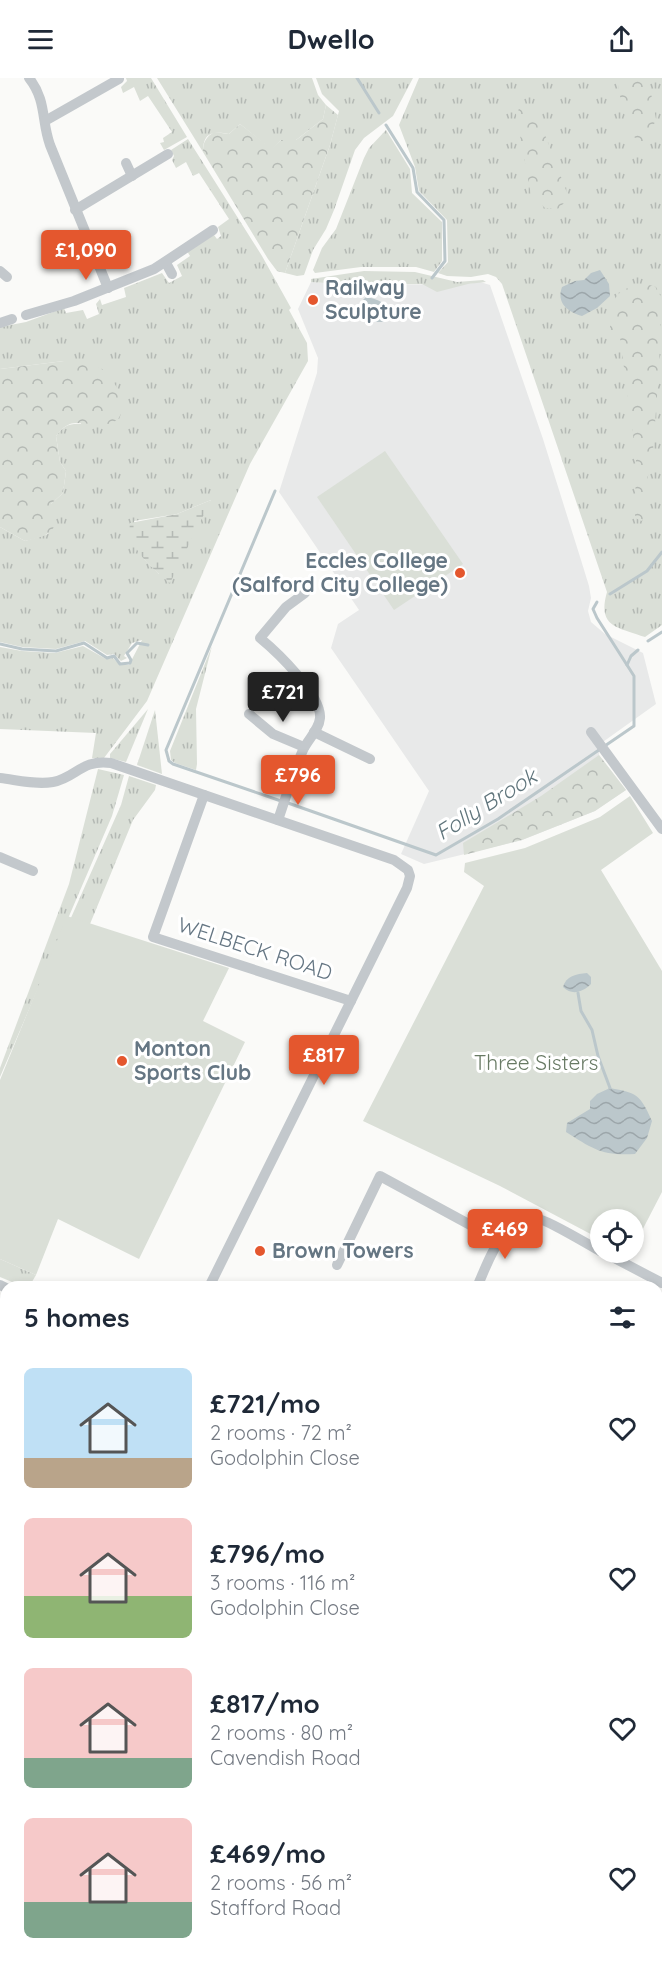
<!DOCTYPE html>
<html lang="en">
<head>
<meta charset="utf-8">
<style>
  body { margin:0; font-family:Quicksand,sans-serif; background:#f6f6f7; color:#1f2937; height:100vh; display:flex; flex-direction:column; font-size:22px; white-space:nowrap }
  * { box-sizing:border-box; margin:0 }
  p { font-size:20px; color:#747a83 }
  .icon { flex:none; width:33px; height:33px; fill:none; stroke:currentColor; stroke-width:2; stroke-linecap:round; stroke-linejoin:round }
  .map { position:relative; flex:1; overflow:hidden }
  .drawer { position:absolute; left:0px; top:1203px; width:663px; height:684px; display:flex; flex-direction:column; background:#fff; border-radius:18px 18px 0 0; box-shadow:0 3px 9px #0003 }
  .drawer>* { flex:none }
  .tools { position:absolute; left:590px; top:1131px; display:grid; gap:12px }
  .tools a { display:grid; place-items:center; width:54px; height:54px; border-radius:50%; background:#fff; box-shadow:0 3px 9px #0003; font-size:30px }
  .price { position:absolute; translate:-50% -51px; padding:0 14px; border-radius:6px; background:#e4572e; color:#fff; font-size:20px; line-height:39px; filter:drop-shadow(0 2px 3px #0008) }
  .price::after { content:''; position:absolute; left:50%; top:36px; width:18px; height:14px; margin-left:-9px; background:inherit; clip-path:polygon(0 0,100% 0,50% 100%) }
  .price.on { background:#222; color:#fff }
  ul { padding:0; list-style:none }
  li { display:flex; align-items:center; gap:18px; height:150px; padding:0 24px }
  li span { display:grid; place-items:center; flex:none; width:168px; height:120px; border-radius:9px; color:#555 }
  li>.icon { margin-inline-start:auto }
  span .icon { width:72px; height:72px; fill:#fffc; stroke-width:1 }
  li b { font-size:26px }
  h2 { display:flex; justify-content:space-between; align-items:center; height:72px; padding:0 24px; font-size:26px }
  header { display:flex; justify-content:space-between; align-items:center; height:78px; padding:0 24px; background:#fff; font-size:27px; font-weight:700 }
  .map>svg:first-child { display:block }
  .built { fill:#e8e9e9 }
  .grass { fill:url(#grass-tufts); fill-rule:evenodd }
  .forest { fill:url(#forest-crowns) }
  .wetland { fill:url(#wetland-marsh) }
  .park { fill:#dadfd7 }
  .water { fill:url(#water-waves) }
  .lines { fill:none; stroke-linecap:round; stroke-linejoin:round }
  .stream { stroke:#bbc7cb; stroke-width:3 }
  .minor { stroke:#c3c8cc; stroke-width:10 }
  .poi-dot { fill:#e4572e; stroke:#fff; stroke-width:2 }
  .labels { text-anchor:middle; stroke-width:6; stroke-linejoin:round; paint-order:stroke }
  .poi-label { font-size:21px; font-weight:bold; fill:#657683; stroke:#fff; text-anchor:start }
  .street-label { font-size:21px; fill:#657683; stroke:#fff }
  .park-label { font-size:21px; fill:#687a64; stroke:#fff }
  .water-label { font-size:22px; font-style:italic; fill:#60757c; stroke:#fff }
</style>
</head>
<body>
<header><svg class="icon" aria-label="menu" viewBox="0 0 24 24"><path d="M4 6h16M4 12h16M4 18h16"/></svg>Dwello<svg class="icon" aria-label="share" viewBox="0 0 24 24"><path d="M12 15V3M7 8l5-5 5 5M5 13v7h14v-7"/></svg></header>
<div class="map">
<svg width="662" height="1887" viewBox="0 0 662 1887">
  <defs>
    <pattern id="grass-tufts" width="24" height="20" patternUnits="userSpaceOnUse" patternTransform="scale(1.5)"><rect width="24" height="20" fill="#dadfd7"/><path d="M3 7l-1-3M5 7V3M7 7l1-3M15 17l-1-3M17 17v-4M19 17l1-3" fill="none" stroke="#b4b9b4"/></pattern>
    <pattern id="forest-crowns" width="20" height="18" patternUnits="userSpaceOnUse" patternTransform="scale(1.5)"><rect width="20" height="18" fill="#dadfd7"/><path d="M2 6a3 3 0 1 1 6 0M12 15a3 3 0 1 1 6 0" fill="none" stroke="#b4b9b4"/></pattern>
    <pattern id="wetland-marsh" width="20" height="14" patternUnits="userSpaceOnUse" patternTransform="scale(1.5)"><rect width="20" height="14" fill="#dadfd7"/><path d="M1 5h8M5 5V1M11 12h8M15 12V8" fill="none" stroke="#b4b9b4"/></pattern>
    <pattern id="water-waves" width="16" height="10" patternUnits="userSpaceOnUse" patternTransform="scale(1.5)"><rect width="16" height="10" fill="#bbc7cb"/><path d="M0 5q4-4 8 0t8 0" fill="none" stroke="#9ca6aa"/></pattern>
  </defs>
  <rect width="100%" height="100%" fill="#fafaf8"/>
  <path class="built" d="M311,204L352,207L468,206L480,204L490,207L543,361L581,482L589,508L591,520L588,533L591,544L605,556L643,575L656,626L600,666L599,677L626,712L595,733L522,762L424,786L401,776L429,713L331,570L338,546L359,532L279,414L317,295L318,280L298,231Z"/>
  <g class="grass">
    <path d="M126,0H151L187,59L164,72L160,65L164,64L163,60L172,54L148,18L140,23L134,9L123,15L121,9L127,3Z"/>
    <path d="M157,0H312L318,17L326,27L323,41L300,59L296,62H281L272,72L240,46L229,56C213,53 203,54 203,74Z"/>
    <path d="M316,0H413L393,38L364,60L355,72L334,132L326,151L313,172L304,197L297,198L285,195L330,67L339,33L322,16Z"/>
    <path d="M419,0H662V547L645,559C617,549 597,549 607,514L502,206L496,199L488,196L471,199L447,198L438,195L448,184L447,142L419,113L415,89L399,47Z"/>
    <path d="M386,52L410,91L412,115L442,144V183L434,194L416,189H361L315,195L313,192L322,170L336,151L364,80L369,70Z"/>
    <path d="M188,61L262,178L291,230L289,232L307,265L308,283L250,386L147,623L104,680H92L96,655L0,651V569L22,573L55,575L83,568L106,581L113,580L120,587H129L142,562L132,565L124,578L127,580L121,583L114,576L107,577L85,563L56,571L22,569L0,564V449L25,463L48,456L51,426L63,415L66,393L60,384L56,358C63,348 70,345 81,346L64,283L0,291V249L26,244L64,230L66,235L83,232L87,241L99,236L96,226L100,221L102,227L126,219L124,210L162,195L169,205L182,198L177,187L190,178L187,173L214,157L217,161L221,158L218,149L229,141L199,95L193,98L186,84L176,90L172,82L174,78L171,72ZM211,422L159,496L144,481L134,443L177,436Z"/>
    <path d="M364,193L415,194L457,204L483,202L486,204L468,206L437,214L422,206L352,207L311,204V201Z"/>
    <path d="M212,568L196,631L197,686L196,692L175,685L171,682L170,673Z"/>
    <path d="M148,631L126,684L110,680V676Z"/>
    <path d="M155,632L162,696L137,687Z"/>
    <path d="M98,691L124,697L112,738L0,999V990L69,806Z"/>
    <path d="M129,698L156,707L155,712L133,742L90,846L66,851L121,727Z"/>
    <path d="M0,1181L36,1197L29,1209H24L0,1199Z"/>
  </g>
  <g class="forest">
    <path d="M617,0H648L656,41L644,72C626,52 621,26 617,0Z"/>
    <path d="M522,26L534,28L569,120L558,131L545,130L531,117L516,36Z"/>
    <path d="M326,27L338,37L330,67L285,195L277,193L268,181L203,74C203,64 206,59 214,54L229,56L240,46L272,71L281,62H296L300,59L323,41Z"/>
    <path d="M646,206L656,209L661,219L659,292L653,372L643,424L644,438L642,443L635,440L636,379L620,260L610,251C612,221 613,210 646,206Z"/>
    <path d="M64,283C76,284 95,284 104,293C113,302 121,313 122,325C124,359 86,341 70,346C63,349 60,353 56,358L60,384L66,393L63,415L51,426C51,432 55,435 55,441C57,457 37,460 25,463L0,449V291Z"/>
    <path d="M599,677L626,712L595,733L522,762L464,777L463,765L541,718Z"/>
  </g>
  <path class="wetland" d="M211,422L170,505C154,492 126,469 130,445L177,436Z"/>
  <g class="park">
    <path d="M385,373L463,486L394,532L317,419Z"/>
    <path d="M630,718L653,755L601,792L662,893V1114L633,1170V1142H600V1161L500,1108L363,1043L484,808L464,794L465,785L525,770L600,739Z"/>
    <path d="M67,838L229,890L203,943L245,964L139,1181L58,1141L36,1197L0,1181V1002Z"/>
  </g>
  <g class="water">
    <path d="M600,192L609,206L610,218L597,230L582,238C568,234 556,225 562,209L575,203L584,202L591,195Z"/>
    <path d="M366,219C379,221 389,226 388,240L385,244H373C365,238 361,232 362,223Z"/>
    <path d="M587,895L591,899V906C583,914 572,918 563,909C566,898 576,896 587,895Z"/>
    <path d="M610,1010C637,1015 640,1016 652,1043L647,1060L635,1076C602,1078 593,1071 566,1054L567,1045L590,1031V1023L597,1016Z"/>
  </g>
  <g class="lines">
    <g class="stream">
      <path d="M357,0L379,35"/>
      <path d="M386,47L413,90L417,114L444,142L445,183L432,200"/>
      <path d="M275,413L166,672L169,683L173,686L281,723"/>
      <path d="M610,516L647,493L662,474"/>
      <path d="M597,524L593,531L597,540L627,587"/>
      <path d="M648,563L662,554"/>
      <path d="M0,566L22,571L56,573L84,565L107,580L114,578L120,586L130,585L131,582L127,575L137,565L148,567"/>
      <path d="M288,725L436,777L498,741L634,648V598L627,587L631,578L638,572"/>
      <path d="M578,915L581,933L592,952L598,978L610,1010"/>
    </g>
    <g class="minor">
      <path d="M29,0C47,23 41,42 50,67L108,210"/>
      <path d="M45,43L119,1"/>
      <path d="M126,85L132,98"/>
      <path d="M75,132L168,76"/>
      <path d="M166,185L172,196"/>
      <path d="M0,193L7,199"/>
      <path d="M26,237L74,223L154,191L213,152"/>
      <path d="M0,245L12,241"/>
      <path d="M249,636L273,656L304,669"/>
      <path d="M314,654L370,681"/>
      <path d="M591,654L662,751"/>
      <path d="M0,700C17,702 36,707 53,704C76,700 81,681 111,685L394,782L408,792L410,798L407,810L209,1209"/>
      <path d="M204,717L153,859L351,923"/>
      <path d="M278,742C286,719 293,695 303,672C308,661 319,652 320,640C322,617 277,574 260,560L286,529L305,515"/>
      <path d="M0,779L33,793"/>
      <path d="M603,1174L662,1205"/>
      <path d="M337,1187L380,1098L498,1162"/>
      <path d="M0,1207L6,1210"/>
      <path d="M477,1209C489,1183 501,1138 538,1141C546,1141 589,1167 600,1173"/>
      <path d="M657,1294L662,1284"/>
      <path d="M657,1537L662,1539"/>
      <path d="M0,1563L6,1566"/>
      <path d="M0,1603L6,1591"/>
      <path d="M0,1633L6,1636"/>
      <path d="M657,1669H662"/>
      <path d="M657,1806L662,1804"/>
      <path d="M439,1881L440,1887"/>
      <path d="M149,1887L153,1881"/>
      <path d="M349,1887L372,1881"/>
    </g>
  </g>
  <g class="poi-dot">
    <circle cx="313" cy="222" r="6"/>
    <circle cx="460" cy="495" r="6"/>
    <circle cx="122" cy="983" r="6"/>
    <circle cx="260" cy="1173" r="6"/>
  </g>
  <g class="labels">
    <g class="poi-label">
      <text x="325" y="217">Railway<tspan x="325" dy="24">Sculpture</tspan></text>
      <text x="448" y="490" text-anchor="end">Eccles College<tspan x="448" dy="24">(Salford City College)</tspan></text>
      <text x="134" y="978">Monton<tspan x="134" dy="24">Sports Club</tspan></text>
      <text x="272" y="1180">Brown Towers</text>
    </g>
    <g class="street-label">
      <text transform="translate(255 871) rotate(18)" y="7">WELBECK ROAD</text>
    </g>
    <g class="park-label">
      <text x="536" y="992">Three Sisters</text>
    </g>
    <g class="water-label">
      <text transform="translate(486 726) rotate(-32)" y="8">Folly Brook</text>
    </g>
  </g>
</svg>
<div class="tools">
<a><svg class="icon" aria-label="locate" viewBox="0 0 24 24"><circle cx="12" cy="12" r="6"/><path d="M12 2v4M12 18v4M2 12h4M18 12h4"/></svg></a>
</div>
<b class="price" style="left:86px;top:203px">£1,090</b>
<b class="price on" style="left:283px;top:645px">£721</b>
<b class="price" style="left:298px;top:728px">£796</b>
<b class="price" style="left:324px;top:1008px">£817</b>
<b class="price" style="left:505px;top:1182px">£469</b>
<section class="drawer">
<h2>5 homes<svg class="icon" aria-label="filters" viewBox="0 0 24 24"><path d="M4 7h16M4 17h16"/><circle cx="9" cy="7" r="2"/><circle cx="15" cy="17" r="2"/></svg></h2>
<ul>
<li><span style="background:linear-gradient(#bfe0f5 75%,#b9a48a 0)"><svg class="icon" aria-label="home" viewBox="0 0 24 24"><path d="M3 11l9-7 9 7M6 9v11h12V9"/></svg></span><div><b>£721/mo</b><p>2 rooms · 72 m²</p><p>Godolphin Close</p></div><svg class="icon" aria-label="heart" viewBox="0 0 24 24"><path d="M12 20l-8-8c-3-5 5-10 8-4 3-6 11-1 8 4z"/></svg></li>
<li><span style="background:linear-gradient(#f6c9c9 65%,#8fb573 0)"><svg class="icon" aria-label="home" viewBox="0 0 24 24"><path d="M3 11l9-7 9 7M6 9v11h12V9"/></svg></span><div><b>£796/mo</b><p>3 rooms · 116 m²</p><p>Godolphin Close</p></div><svg class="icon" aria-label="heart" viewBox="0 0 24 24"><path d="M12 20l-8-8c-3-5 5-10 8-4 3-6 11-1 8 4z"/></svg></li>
<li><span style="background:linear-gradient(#f6c9c9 75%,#7fa58c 0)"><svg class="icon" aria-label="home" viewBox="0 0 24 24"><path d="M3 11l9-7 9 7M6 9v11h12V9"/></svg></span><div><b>£817/mo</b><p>2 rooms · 80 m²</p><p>Cavendish Road</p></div><svg class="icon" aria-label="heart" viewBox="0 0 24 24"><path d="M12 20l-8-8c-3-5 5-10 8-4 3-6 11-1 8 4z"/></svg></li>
<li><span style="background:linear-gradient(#f6c9c9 70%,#7fa58c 0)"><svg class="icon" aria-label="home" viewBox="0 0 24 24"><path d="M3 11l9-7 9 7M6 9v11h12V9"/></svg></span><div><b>£469/mo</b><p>2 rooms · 56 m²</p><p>Stafford Road</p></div><svg class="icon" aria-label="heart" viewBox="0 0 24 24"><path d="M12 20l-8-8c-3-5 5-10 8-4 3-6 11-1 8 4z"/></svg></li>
</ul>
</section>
</div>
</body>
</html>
